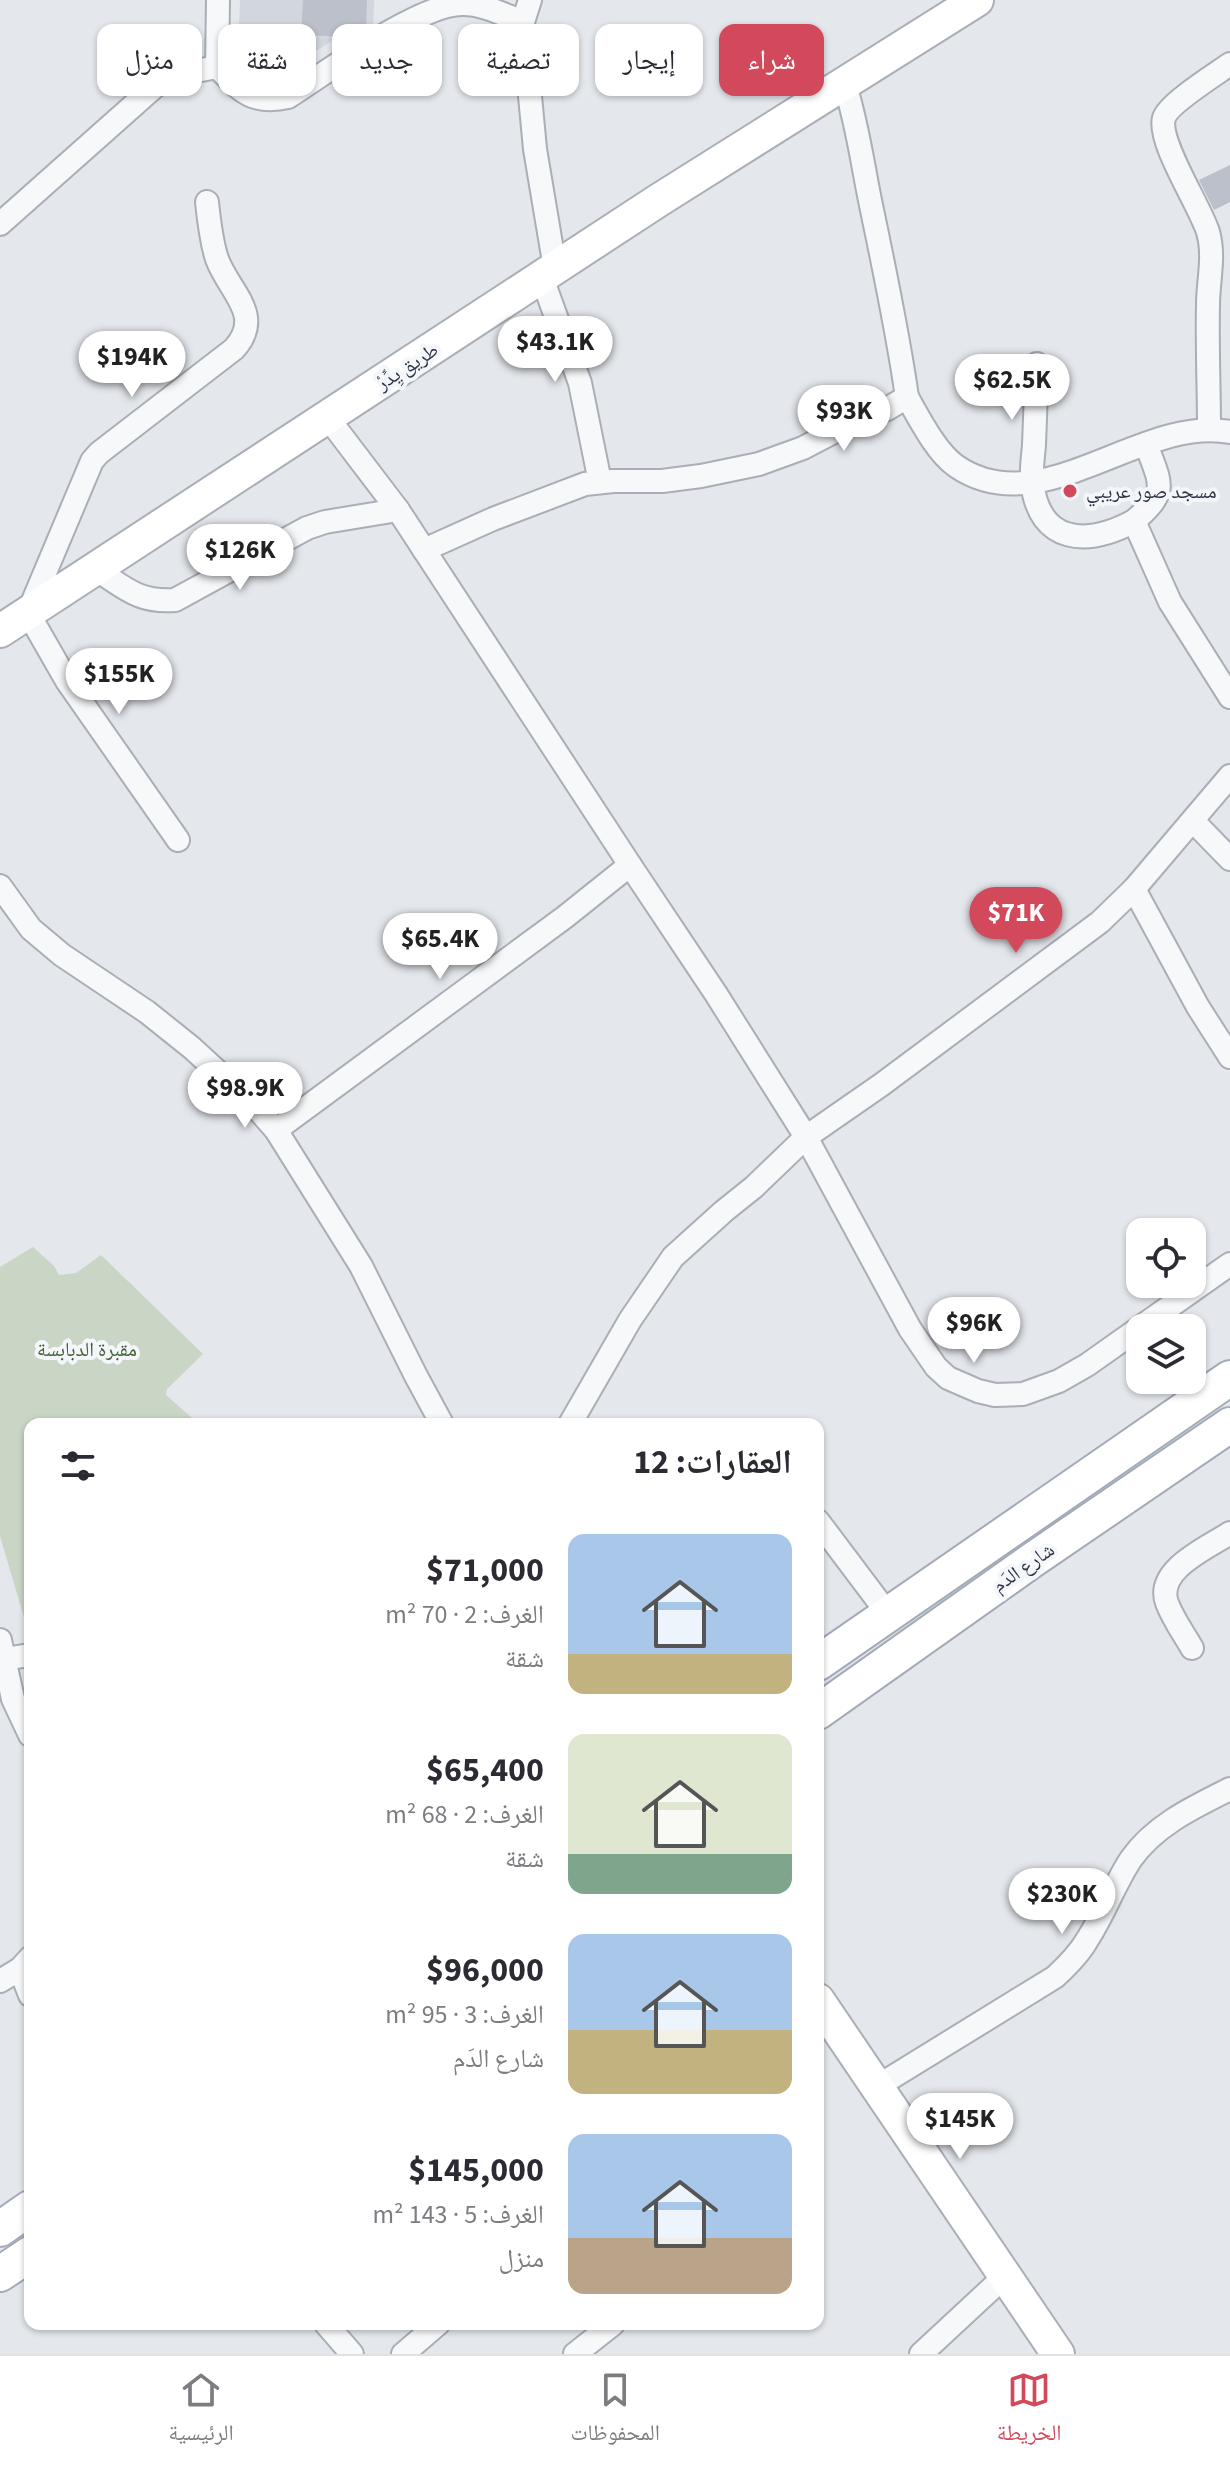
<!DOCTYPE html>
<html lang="ar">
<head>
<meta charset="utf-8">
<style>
  body { margin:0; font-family:"Source Sans 3","Noto Naskh Arabic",sans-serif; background:#f7f7f7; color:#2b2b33; direction:rtl; height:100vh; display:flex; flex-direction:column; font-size:30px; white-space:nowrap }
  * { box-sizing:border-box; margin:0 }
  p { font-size:26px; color:#7c7c81 }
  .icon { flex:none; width:44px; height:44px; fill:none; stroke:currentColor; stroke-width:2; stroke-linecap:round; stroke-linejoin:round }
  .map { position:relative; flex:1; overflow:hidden; direction:ltr }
  .panel { position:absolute; left:24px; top:1418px; width:800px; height:912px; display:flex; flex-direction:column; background:#fff; border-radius:16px; box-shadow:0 2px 6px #0004; direction:rtl }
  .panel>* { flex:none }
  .top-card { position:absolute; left:24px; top:24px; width:800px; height:72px; direction:rtl; display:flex; gap:16px }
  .fabs { position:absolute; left:1126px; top:1218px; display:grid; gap:16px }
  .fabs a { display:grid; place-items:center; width:80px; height:80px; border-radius:16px; background:#fff; box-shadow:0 2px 6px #0004; font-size:40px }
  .price { position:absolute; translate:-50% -68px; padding:0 18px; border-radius:28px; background:#fff; color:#222; font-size:26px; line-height:52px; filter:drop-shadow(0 2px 4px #0008) }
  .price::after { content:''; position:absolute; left:50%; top:48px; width:24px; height:18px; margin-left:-12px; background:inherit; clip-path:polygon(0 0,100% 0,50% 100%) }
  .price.on { background:#d1495b; color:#fff }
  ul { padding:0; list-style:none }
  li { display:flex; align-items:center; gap:24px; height:200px; padding:0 32px }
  li span { display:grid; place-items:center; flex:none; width:224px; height:160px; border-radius:16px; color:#555 }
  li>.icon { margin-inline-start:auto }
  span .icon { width:96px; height:96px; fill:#fffc; stroke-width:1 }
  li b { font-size:34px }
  h2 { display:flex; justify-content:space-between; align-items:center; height:96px; padding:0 32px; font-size:34px }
  .pill { padding:0 28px; border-radius:16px; background:#fff; box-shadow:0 2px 6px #0004; font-size:28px; line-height:72px }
  .pill.on { background:#d1495b; color:#fff }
  .dock { display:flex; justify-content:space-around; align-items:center; height:112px; border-top:2px solid #e1e1e2; background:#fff; font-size:22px; color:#7c7c81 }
  .dock a { display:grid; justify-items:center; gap:4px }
  .dock .on { color:#d1495b }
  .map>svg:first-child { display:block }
  .built { fill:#d2d6de }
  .green { fill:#c9d6c5 }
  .building { fill:#bbc0ca }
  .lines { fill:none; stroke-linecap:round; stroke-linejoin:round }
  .street-casing { stroke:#a9aeb7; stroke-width:26 }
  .secondary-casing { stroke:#a9aeb7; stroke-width:36 }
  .primary-casing { stroke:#a3abb8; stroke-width:38 }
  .street { stroke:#f7f8fa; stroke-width:22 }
  .secondary { stroke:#fff; stroke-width:32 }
  .primary { stroke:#fff; stroke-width:34 }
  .poi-dot { fill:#d1495b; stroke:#f4f6f9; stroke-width:3 }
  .labels { text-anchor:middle; stroke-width:8; stroke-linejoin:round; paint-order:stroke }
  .street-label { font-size:20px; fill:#2b3445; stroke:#f4f6f9 }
  .poi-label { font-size:20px; fill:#2b3445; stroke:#f4f6f9; text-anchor:start }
  .park-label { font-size:20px; fill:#3f6138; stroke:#f4f6f9 }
</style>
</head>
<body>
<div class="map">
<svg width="1230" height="2354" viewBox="0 0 1230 2354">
  <rect width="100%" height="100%" fill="#e4e7ec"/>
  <path class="built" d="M240,0H374L373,37L334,40L270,78L238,50Z"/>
  <path class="green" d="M33,1247L54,1266L59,1275L76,1273L101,1255L203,1354L167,1389L166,1395L199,1424H30V1633L28,1631L0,1536V1267Z"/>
  <g class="building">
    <path d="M303,0H367L366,29L354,37L301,35Z"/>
    <path d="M1230,165V202L1214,210L1199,180Z"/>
  </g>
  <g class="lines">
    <g class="street-casing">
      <g id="street">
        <path d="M530,0L523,22L535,149L555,268"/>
        <path d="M217,67L218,0"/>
        <path d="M0,224L161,81L180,74L217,67C241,91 252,105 288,97C327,72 421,3 463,4C484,4 504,15 523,22"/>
        <path d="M542,278L580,383L600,482"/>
        <path d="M1037,364C1036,391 1035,418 1034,445C1033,457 1031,470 1032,482C1039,545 1088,546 1134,521L1170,602L1230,697"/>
        <path d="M907,397C919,418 936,452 956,466C1041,525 1141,415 1230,432"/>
        <path d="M328,418L398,510L630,865L716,994L806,1137L754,1187L724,1211L673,1257L630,1320L570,1424"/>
        <path d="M1209,428C1209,387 1207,346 1208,305C1208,281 1215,256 1208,232C1200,206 1157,141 1164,118C1168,104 1216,74 1230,64"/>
        <path d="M1134,521C1169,491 1161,485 1146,444"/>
        <path d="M424,550L493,519L585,484L613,481H662L701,476L759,464L803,448L845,426L887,409L907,397C898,334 885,272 872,210C863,168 858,126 845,85"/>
        <path d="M94,568C124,587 138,603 175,600L307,528L325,522L398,510"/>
        <path d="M1230,776L1134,889L1100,922L881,1085L806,1137L910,1329L936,1367L948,1378L978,1391L995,1395L1023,1394L1059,1381L1087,1365L1230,1264"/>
        <path d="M1193,821L1230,859"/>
        <path d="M178,840L67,681L28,613L92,461L99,453L234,349C265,315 229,292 217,259C211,241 209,221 207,202"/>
        <path d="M0,886L31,929L62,955L147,1012L192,1048L254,1105L276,1130L361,1266L416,1376L442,1424"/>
        <path d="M1134,889L1198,1007L1230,1057"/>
        <path d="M276,1130L565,917L630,865"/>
        <path d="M818,1521L888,1614"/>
        <path d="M0,1640L13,1699L30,1735"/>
        <path d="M1192,1648C1184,1634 1173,1619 1167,1603C1155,1570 1207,1548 1230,1533"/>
        <path d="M4,1659L30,1655"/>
        <path d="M20,1969L30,1995"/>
        <path d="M0,1981L20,1969L30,1958"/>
        <path d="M878,2086L1055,1977C1067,1966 1079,1954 1087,1940C1104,1914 1114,1885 1131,1859C1155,1825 1194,1807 1230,1789"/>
        <path d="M326,2324L352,2354"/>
        <path d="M403,2354L438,2324"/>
        <path d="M575,2354L613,2324"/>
        <path d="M921,2354L1005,2276"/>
      </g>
    </g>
    <g class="secondary-casing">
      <g id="secondary">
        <path d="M0,631L659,200L977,0"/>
        <path d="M818,2000L1058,2354"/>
      </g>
    </g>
    <g class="primary-casing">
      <g id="primary">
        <path d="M818,1663L1230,1378"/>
        <path d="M818,1712L1031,1561L1230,1425"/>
        <path d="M0,2229L30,2208"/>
        <path d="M0,2274L30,2254"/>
      </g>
    </g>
    <use href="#street" class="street"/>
    <use href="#secondary" class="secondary"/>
    <use href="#primary" class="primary"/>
  </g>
  <circle class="poi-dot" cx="1070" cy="491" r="8"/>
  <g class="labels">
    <g class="street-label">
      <text transform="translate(407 366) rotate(-33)" y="7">طريق يِدِّرْ</text>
      <text transform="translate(1023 1567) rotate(-35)" y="7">شارع الدَم</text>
    </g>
    <g class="poi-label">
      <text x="1086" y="498">مسجد صور عريبي</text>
    </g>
    <g class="park-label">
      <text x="87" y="1356">مقبرة الدبابسة</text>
    </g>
  </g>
</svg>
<div class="fabs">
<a><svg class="icon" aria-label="locate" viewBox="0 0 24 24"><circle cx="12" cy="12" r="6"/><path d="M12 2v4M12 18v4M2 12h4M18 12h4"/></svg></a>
<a><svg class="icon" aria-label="layers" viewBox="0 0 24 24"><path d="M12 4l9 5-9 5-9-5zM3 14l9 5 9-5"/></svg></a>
</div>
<b class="price" style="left:555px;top:384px">$43.1K</b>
<b class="price" style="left:132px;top:399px">$194K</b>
<b class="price" style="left:1012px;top:422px">$62.5K</b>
<b class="price" style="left:844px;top:453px">$93K</b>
<b class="price" style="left:240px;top:592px">$126K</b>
<b class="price" style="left:119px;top:716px">$155K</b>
<b class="price on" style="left:1016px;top:955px">$71K</b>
<b class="price" style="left:440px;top:981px">$65.4K</b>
<b class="price" style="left:245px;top:1130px">$98.9K</b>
<b class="price" style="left:974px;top:1365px">$96K</b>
<b class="price" style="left:1062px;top:1936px">$230K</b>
<b class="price" style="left:960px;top:2161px">$145K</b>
<div class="top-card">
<a class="pill on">شراء</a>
<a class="pill">إيجار</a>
<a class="pill">تصفية</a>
<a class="pill">جديد</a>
<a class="pill">شقة</a>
<a class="pill">منزل</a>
</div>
<section class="panel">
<h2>العقارات: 12<svg class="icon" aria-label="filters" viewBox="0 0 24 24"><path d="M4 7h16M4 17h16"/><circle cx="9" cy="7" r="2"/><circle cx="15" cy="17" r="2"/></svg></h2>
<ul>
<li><span style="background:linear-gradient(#a9c7e8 75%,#c2b280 0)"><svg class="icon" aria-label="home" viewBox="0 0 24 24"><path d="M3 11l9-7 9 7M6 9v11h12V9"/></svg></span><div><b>$71,000</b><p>الغرف: 2 · 70 m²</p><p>شقة</p></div></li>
<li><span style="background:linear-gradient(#dfe7d0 75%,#7fa58c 0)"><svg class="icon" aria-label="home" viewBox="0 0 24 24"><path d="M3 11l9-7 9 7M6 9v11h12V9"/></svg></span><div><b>$65,400</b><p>الغرف: 2 · 68 m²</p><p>شقة</p></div></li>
<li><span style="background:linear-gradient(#a9c7e8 60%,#c2b280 0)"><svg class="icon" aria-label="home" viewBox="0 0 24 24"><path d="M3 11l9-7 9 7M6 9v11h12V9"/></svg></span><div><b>$96,000</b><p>الغرف: 3 · 95 m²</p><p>شارع الدَم</p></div></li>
<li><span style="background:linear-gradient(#a9c7e8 65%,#b9a48a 0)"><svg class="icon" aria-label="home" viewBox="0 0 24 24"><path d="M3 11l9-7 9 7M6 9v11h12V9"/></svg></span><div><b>$145,000</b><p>الغرف: 5 · 143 m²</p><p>منزل</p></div></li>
</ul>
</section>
</div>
<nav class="dock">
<a class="on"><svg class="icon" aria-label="map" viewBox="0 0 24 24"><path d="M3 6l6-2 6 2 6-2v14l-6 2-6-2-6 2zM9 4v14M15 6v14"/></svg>الخريطة</a>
<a><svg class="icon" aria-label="saved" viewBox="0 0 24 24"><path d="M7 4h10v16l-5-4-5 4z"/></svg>المحفوظات</a>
<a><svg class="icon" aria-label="home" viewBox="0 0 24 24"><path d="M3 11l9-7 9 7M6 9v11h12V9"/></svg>الرئيسية</a>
</nav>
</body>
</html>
